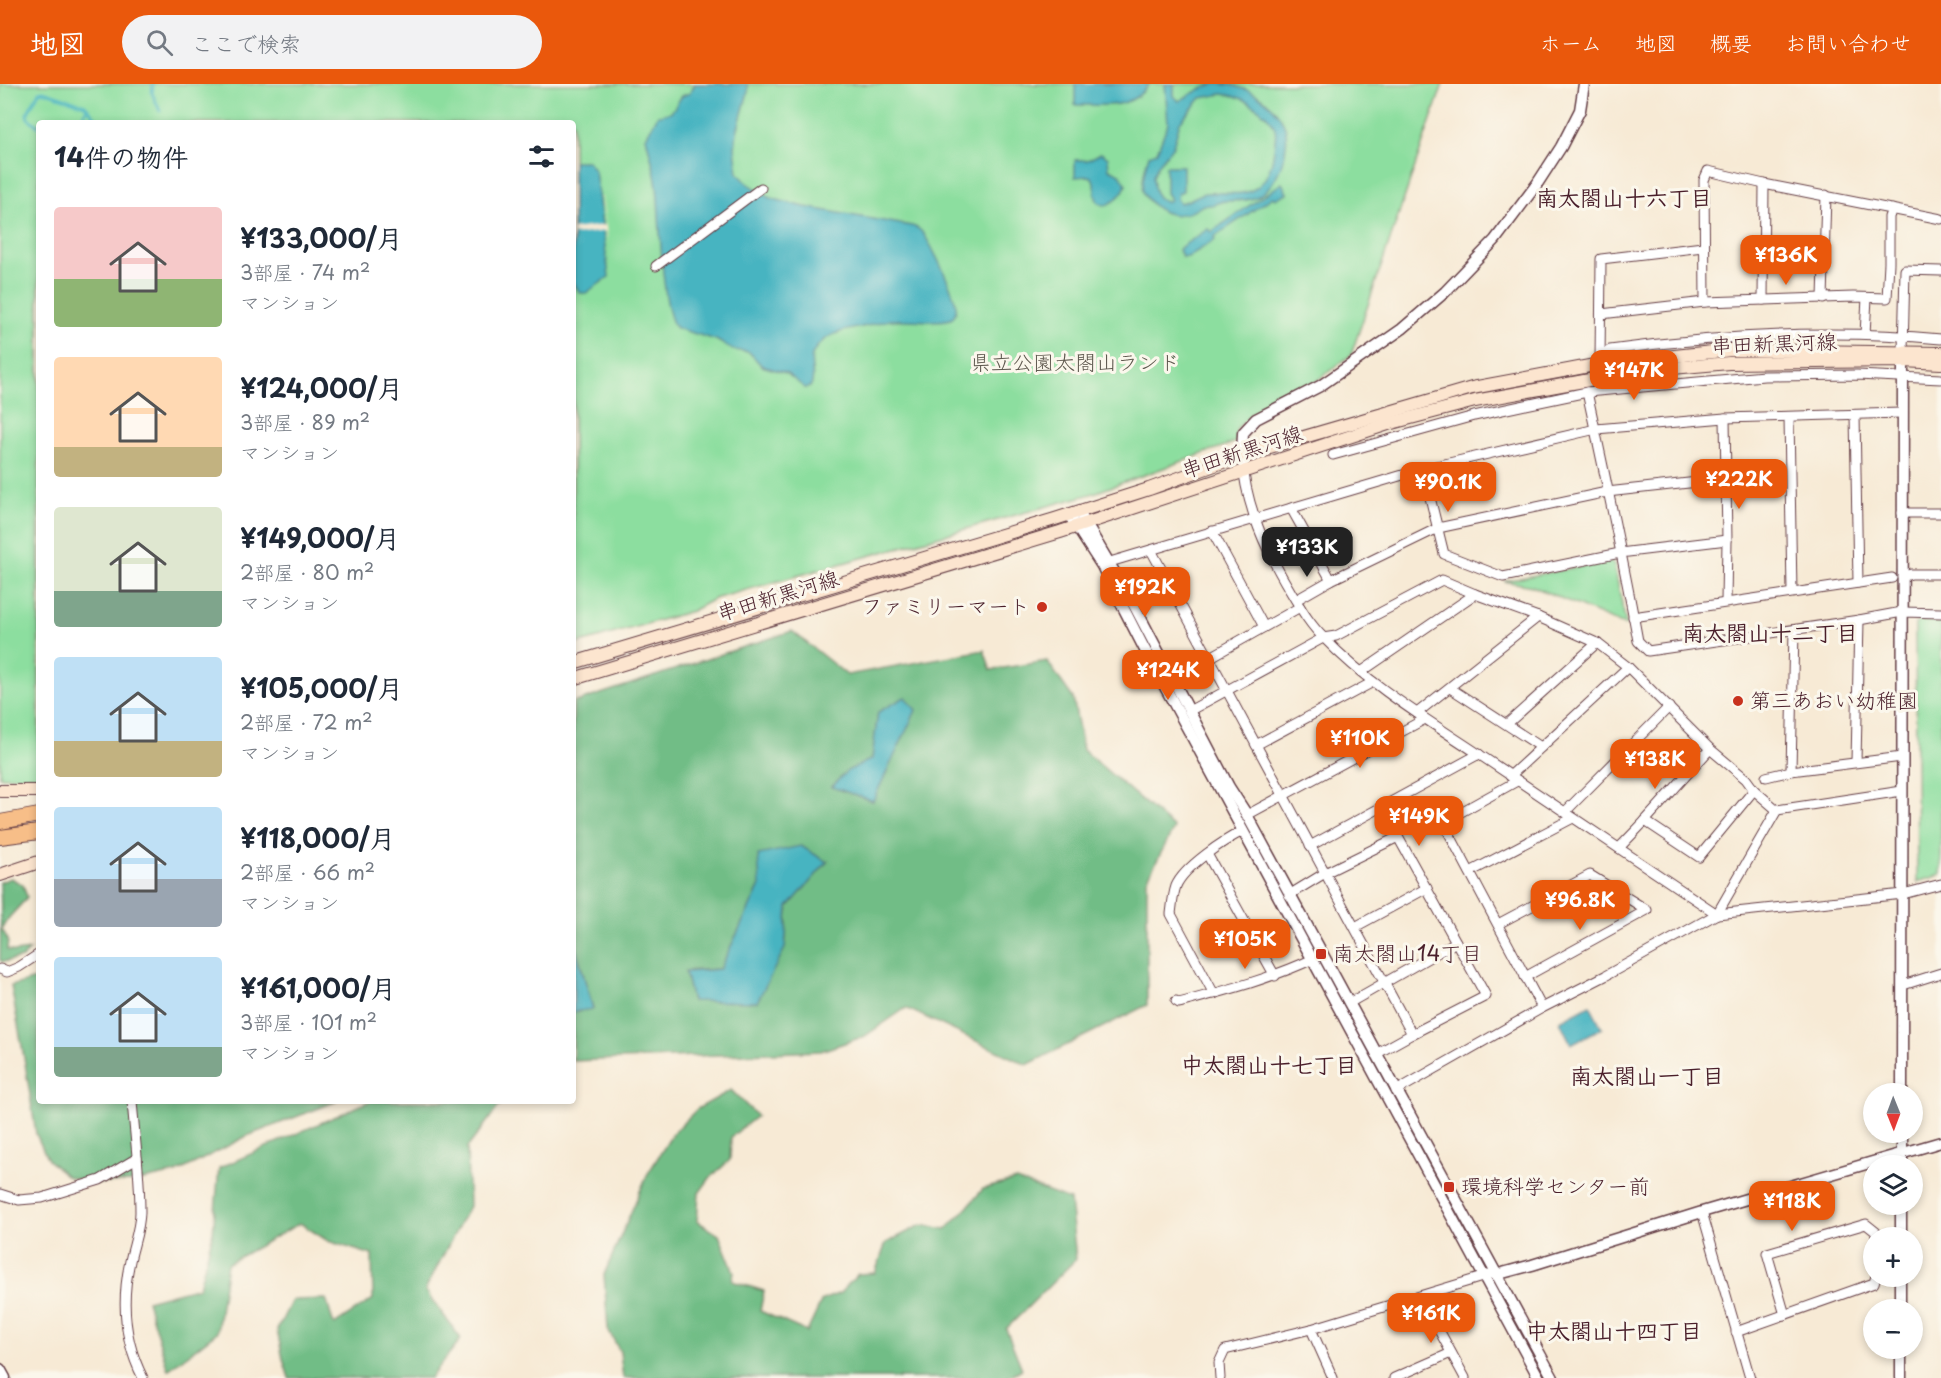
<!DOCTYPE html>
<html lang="ja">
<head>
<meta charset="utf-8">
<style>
  body { margin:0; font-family:"Playpen Sans","Klee One",sans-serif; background:#f2f2f3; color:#1f2937; height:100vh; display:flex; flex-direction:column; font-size:22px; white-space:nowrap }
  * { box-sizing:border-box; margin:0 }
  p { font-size:20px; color:#747a83 }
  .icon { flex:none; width:33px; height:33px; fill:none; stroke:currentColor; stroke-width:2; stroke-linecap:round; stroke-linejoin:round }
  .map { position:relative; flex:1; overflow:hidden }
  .details { position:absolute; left:36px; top:36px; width:540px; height:984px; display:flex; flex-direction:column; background:#fff; border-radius:6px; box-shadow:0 3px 9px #0003 }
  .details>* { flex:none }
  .needle { width:39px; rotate:179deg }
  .controls { position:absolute; left:1863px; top:999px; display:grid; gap:12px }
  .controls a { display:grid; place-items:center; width:60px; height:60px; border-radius:50%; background:#fff; box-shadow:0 3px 9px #0003; font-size:30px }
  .price { position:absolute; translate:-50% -51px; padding:0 14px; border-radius:12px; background:#ea580c; color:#fff; font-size:20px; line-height:39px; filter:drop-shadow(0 2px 3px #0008) }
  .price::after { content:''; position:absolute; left:50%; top:36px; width:18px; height:14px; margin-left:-9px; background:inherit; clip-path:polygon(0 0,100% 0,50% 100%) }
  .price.current { background:#222; color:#fff }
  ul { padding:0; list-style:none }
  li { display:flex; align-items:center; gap:18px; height:150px; padding:0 18px }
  li span { display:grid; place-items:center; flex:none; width:168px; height:120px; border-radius:6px; color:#555 }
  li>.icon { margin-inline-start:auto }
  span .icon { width:72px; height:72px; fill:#fffc; stroke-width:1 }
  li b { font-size:26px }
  h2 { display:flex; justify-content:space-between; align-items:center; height:72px; padding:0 18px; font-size:26px }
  header { display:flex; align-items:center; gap:36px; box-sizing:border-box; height:84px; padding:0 30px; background:#ea580c; color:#fff }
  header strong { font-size:28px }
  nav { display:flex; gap:33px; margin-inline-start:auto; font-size:21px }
  .search { width:420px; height:54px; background:#f2f2f3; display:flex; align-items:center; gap:15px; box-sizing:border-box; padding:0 21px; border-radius:33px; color:#747a83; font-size:22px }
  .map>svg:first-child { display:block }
  .green { fill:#8cde9f; stroke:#6b7e65; stroke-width:1.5 }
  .forest { fill:#71bd86; stroke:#5e6e58; stroke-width:1.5; fill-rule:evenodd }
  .water { fill:#46b4c1; stroke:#486a76; stroke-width:1.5; fill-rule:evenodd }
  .pier { fill:#f7ead5 }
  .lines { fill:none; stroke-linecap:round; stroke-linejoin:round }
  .stream { stroke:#46b4c1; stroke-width:3 }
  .minor-casing { stroke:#643d44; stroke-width:11 }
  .tertiary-casing { stroke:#643d44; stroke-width:13 }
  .secondary-casing { stroke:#643d44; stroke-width:14 }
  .primary-casing { stroke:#643d44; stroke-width:16 }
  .minor { stroke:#fff; stroke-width:9 }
  .tertiary { stroke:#fff; stroke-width:10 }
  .secondary { stroke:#fce5cf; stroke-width:12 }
  .primary { stroke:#f7be88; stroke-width:14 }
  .poi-dot { fill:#c8321e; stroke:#fbf7ec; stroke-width:2 }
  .labels { text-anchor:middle; stroke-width:6; stroke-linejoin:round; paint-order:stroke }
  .street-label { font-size:21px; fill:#4a1f2b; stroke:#fbf7ec }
  .park-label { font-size:21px; fill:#5e584e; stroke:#fbf7ec }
  .poi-label { font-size:21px; fill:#4a1f2b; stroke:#fbf7ec; text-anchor:start }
  .neighbourhood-label { font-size:22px; font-weight:bold; fill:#4a1f2b; stroke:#fbf7ec }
</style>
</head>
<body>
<header>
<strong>地図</strong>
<div class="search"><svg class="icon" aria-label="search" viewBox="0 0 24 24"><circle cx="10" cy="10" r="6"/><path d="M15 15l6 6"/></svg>ここで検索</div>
<nav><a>ホーム</a><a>地図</a><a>概要</a><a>お問い合わせ</a></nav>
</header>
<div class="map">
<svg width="1941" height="1294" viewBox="0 0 1941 1294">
  <rect width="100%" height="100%" fill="#fbf7ec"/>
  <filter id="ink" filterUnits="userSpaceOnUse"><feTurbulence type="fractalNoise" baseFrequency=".0167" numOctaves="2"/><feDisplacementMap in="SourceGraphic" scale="12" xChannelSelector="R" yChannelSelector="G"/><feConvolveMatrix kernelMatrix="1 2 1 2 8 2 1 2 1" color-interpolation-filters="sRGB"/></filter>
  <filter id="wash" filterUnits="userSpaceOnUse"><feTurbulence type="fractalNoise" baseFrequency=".008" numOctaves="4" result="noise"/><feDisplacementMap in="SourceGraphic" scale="24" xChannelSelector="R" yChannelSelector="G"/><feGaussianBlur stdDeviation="1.35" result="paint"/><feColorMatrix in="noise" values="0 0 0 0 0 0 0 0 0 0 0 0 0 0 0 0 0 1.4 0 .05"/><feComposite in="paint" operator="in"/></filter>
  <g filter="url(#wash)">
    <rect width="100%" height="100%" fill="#f7ead5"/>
    <g class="green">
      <path d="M0,0H1443L1351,271L1315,298L1252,329L1236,346V358L1091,410L714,515L692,527L573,561V39H39V692L0,693Z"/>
      <path d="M1610,477L1614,480L1626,540L1624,541L1532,502L1504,497Z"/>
      <path d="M1921,536H1941V791L1917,798L1915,540Z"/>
    </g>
    <g class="forest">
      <path d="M792,547L847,591L984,566L991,586L1047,577L1073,614L1083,666L1174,744L1147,796V921L1027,981L906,924L865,952L821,967L573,977V928L593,924L573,854V619ZM878,628L873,717L832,703L847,687L872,675ZM827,778L788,823L785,864L692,917L685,887L720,885L760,802Z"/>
      <path d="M11,794L23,801L27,813C19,825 7,832 2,845L8,856L7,866L15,868L30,866L22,874L3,878L0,876L1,821L0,798Z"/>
      <path d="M39,894V1017H337L247,1052L176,1089L134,1098L97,1099L68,1093L48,1076L36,1050L25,979L11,902Z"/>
      <path d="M731,1006L757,1032L731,1053L730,1076L710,1094L699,1109L697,1137L719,1151L734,1188L732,1197L764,1207L760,1227L807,1248L822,1216L840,1209L858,1190L875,1189L886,1159L921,1141L946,1145L964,1127L983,1105L1016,1096L1070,1116L1076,1175L1006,1245L1022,1285L1007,1294H623L620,1268L608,1245L604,1191L647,1091L673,1049L697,1025Z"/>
      <path d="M370,1017H503L467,1064L469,1122L425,1206L461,1255L430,1294H289L283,1275L277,1246L292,1216L326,1215L334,1241L373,1215L372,1171L328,1157L300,1139L227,1180L217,1248L168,1286L147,1217L199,1203L213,1148L219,1084Z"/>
    </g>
    <g class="water">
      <path d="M695,0H748V8L737,48L735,64L738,89L747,99L770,114L805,123L912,142C915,143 918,144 920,146C929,154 956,211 956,223C957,227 954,232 951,235C931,240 910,234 890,236C883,237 875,240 867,242C847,246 826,248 814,267C807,278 817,292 810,303L805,304L786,289L762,282L749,268L733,266L716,256L676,244C661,227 660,130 657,103C655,86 650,70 646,53L658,31C676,29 673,24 682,12L690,9Z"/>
      <path d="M1075,0H1149C1133,25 1107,21 1081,21H1075Z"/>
      <path d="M1165,0H1174V12L1179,17C1191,10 1204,2 1217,0C1245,0 1273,16 1284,40C1293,61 1277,104 1257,113C1246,118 1236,116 1225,117C1216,118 1214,123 1203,121C1187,133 1167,135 1152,120C1149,117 1144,112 1143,108C1141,99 1146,80 1149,71L1157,68L1168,39ZM1222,10C1228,11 1235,11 1240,14C1251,18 1272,33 1275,44C1277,52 1274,64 1273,72C1271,84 1266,97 1256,104C1240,114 1223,107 1206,109C1197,110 1190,118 1180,119L1177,115L1178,109L1183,107V82H1166V109L1170,115L1167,118L1163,117L1157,112L1154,103L1153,92L1158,81L1173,62L1180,38L1201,14Z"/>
      <path d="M1101,69L1108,74L1109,85L1120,90L1126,101C1124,109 1107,128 1098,118C1094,113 1095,102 1093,95L1090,92L1075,93V76H1088Z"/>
      <path d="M573,77H588L595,87L609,193L586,209H579L573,196Z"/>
      <path d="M1282,99L1287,109L1275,115L1273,113L1214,153L1215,156L1188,173H1182L1179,166L1181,163L1208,145L1211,148Z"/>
      <path d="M905,613L916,626L873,717L832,703L847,687L872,675L878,628Z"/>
      <path d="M801,762L827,778L788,823L785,864L757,918L692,917L685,888L720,885L760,802L758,771Z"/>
      <path d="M573,854L593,925L573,928Z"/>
      <path d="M1590,921L1602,944L1571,960L1560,937Z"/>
    </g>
    <path class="pier" d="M601,113H602L608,160L605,147L573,151V145L605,141Z"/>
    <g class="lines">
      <g class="stream">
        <path d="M153,0L152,9L160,27"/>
        <path d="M81,39V36L87,24"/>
        <path d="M39,43L28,34L27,30L39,8L43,7L85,21L100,39"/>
      </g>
    </g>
  </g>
  <g filter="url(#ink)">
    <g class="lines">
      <g class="minor-casing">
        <g id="minor">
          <path d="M656,182L761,104"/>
          <path d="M1823,215L1826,111"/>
          <path d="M1763,216L1764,100"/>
          <path d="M1705,218L1704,96L1708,87L1764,100L1941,135"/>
          <path d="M1601,230L1705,218L1853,213L1887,214L1889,179V133L1892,125"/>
          <path d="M1865,250L1867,214"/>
          <path d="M1903,267L1905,186L1941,187"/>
          <path d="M1600,272L1610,266C1719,251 1831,245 1941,255"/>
          <path d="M1600,277L1601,175L1703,163"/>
          <path d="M1587,308C1605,391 1623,474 1638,557L1648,567L1859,536L1902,528L1941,529"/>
          <path d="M1855,331L1858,499"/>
          <path d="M1789,333L1792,508"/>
          <path d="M1725,334L1727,456L1726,518"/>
          <path d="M1242,371C1245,422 1266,467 1292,510C1301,525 1311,542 1324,554C1369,601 1426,635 1480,671C1558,724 1638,777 1717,830"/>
          <path d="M1333,371L1474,332L1587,308L1764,292L1857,291L1941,295"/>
          <path d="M1291,424L1331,496L1438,444L1607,408L1725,395"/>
          <path d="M1902,429H1941"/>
          <path d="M1212,447L1264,543"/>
          <path d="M1727,456L1620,469L1503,493L1444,470L1423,385L1596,345L1725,334L1901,329"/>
          <path d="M1151,466L1412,950L1376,970"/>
          <path d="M1110,478L1423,385"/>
          <path d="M1902,493L1911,490H1941"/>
          <path d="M1296,516L1331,496"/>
          <path d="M1633,533L1892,494"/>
          <path d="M1209,574L1300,523"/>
          <path d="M1361,588L1475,510"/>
          <path d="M1450,604L1541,663"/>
          <path d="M1189,627L1323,554L1336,552L1442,496L1475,510L1538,533L1597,559L1628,583L1710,665L1746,695L1754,706L1777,726L1902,707"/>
          <path d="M1417,629L1538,533"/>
          <path d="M1507,640L1597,559"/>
          <path d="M1256,661L1373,598"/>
          <path d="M1856,678L1859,536"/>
          <path d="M1791,687L1794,546"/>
          <path d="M1510,692L1628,583"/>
          <path d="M1766,693L1791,687L1902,673"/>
          <path d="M1517,697L1443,738L1542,924"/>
          <path d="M1565,728L1669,623"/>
          <path d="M1247,731L1425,635"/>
          <path d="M1645,737L1699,773L1754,706"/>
          <path d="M1310,762L1479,670"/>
          <path d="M1619,764L1645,737L1710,665"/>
          <path d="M1207,770L1275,892"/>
          <path d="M1470,788L1573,734"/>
          <path d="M1289,811L1325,789L1398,753L1486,912L1412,950"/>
          <path d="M1717,830L1777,726"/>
          <path d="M1498,840L1590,791L1647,826L1525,893"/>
          <path d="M1355,843L1427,804"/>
          <path d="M0,885L7,888L19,883L39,870"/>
          <path d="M1903,901L1941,889"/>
          <path d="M1214,910L1171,830C1172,821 1173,811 1176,802C1184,783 1224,756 1243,747"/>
          <path d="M1176,917L1179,919C1224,907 1270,895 1313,875"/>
          <path d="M1349,919L1456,858"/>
          <path d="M1396,1007L1542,924L1605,892L1717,830L1903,810L1941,800"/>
          <path d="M132,1017C135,1054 140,1091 140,1128C140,1144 133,1162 130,1177C121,1218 124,1257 143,1294"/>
          <path d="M0,1110L19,1116L42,1114L100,1096L137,1074"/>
          <path d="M1702,1128L1750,1294"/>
          <path d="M1421,1213L1465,1294"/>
          <path d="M1785,1231L1767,1169L1866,1140L1876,1148V1154"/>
          <path d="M1311,1245L1333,1294"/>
          <path d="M1736,1248L1874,1199L1876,1192"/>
          <path d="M1220,1294L1219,1279L1225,1266L1311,1245L1489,1191"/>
          <path d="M1394,1294L1451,1269"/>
        </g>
      </g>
      <g class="tertiary-casing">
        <g id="tertiary">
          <path d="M1242,371L1243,349L1256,335L1320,302L1402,245L1445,208L1495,156L1537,100L1561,63L1580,26L1584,0"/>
          <path d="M1079,428L1135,523L1229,703L1247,731L1553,1294"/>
          <path d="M1069,431L1102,482L1145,566L1539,1294"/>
          <path d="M1902,1010L1903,270"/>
          <path d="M1902,1082V1048"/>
          <path d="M1901,1154V1120"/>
          <path d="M1495,1191L1532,1181L1702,1128L1941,1058"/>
          <path d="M1900,1192V1226"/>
          <path d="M1901,1264V1294"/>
          <path d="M0,1285L5,1294"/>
        </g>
      </g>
      <g class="secondary-casing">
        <g id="secondary">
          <path d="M573,579L1055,435L1149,405L1242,371L1472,304L1600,280L1731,266L1941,269"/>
          <path d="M573,595L1060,448L1388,340L1475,317L1638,287L1729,279L1903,277L1941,279"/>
          <path d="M0,707H39"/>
          <path d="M0,791L39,778"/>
        </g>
      </g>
      <g class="primary-casing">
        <g id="primary">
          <path d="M0,738L39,731"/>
          <path d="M0,753L39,748"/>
        </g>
      </g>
      <use href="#minor" class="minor"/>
      <use href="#tertiary" class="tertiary"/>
      <use href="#secondary" class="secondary"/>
      <use href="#primary" class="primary"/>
    </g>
  </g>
  <g class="poi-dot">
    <circle cx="1042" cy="523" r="6"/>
    <circle cx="1738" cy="617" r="6"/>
    <rect x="1315" y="864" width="12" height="12" rx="3"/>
    <rect x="1443" y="1097" width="12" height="12" rx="3"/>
  </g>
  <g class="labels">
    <g class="street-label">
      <text transform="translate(1774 260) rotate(-2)" y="7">串田新黒河線</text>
      <text transform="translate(1242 368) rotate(-18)" y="7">串田新黒河線</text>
      <text transform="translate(778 512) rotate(-17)" y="7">串田新黒河線</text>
    </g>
    <g class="park-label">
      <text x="1075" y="286">県立公園太閤山ランド</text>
    </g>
    <g class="poi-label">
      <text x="1030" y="530" text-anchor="end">ファミリーマート</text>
      <text x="1750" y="624">第三あおい幼稚園</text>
      <text x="1333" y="877">南太閤山14丁目</text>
      <text x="1461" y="1110">環境科学センター前</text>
    </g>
    <g class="neighbourhood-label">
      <text x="1624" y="122">南太閤山十六丁目</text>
      <text x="1770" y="557">南太閤山十二丁目</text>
      <text x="1269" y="989">中太閤山十七丁目</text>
      <text x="1647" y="1000">南太閤山一丁目</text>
      <text x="1614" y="1255">中太閤山十四丁目</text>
    </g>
  </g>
</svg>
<div class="controls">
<a><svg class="needle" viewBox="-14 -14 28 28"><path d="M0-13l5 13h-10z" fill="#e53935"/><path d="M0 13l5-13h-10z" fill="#747a83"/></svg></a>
<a><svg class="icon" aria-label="layers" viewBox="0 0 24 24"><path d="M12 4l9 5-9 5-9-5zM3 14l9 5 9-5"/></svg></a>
<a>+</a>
<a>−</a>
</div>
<b class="price" style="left:1786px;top:202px">¥136K</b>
<b class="price" style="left:1634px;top:317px">¥147K</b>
<b class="price" style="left:1739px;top:426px">¥222K</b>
<b class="price" style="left:1448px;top:429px">¥90.1K</b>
<b class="price current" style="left:1307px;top:494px">¥133K</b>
<b class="price" style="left:1145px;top:534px">¥192K</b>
<b class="price" style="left:1168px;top:617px">¥124K</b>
<b class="price" style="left:1360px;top:685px">¥110K</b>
<b class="price" style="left:1655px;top:706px">¥138K</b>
<b class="price" style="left:1419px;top:763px">¥149K</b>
<b class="price" style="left:1580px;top:847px">¥96.8K</b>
<b class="price" style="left:1245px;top:886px">¥105K</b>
<b class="price" style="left:1792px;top:1148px">¥118K</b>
<b class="price" style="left:1431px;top:1260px">¥161K</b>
<section class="details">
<h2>14件の物件<svg class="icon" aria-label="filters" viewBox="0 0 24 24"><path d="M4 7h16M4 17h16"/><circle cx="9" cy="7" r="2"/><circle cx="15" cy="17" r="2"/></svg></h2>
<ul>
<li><span style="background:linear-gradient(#f6c9c9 60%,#8fb573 0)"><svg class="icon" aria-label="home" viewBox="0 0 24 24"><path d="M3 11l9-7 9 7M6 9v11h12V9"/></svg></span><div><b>¥133,000/月</b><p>3部屋 · 74 m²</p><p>マンション</p></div></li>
<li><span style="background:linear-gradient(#ffd9b3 75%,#c2b280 0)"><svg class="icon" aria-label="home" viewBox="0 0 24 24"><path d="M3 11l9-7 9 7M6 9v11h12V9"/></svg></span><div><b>¥124,000/月</b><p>3部屋 · 89 m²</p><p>マンション</p></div></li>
<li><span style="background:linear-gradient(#dfe7d0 70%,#7fa58c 0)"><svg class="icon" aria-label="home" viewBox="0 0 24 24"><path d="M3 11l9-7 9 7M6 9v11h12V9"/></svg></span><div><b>¥149,000/月</b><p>2部屋 · 80 m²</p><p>マンション</p></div></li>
<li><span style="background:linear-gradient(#bfe0f5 70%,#c2b280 0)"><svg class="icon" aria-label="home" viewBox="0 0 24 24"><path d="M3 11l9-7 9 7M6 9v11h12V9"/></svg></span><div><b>¥105,000/月</b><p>2部屋 · 72 m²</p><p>マンション</p></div></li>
<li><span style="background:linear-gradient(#bfe0f5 60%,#9aa5b1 0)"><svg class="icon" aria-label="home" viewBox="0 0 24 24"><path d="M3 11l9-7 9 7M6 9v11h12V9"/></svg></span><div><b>¥118,000/月</b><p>2部屋 · 66 m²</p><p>マンション</p></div></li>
<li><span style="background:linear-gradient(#bfe0f5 75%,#7fa58c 0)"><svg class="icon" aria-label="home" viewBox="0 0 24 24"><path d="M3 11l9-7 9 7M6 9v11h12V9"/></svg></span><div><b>¥161,000/月</b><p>3部屋 · 101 m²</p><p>マンション</p></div></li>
</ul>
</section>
</div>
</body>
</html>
